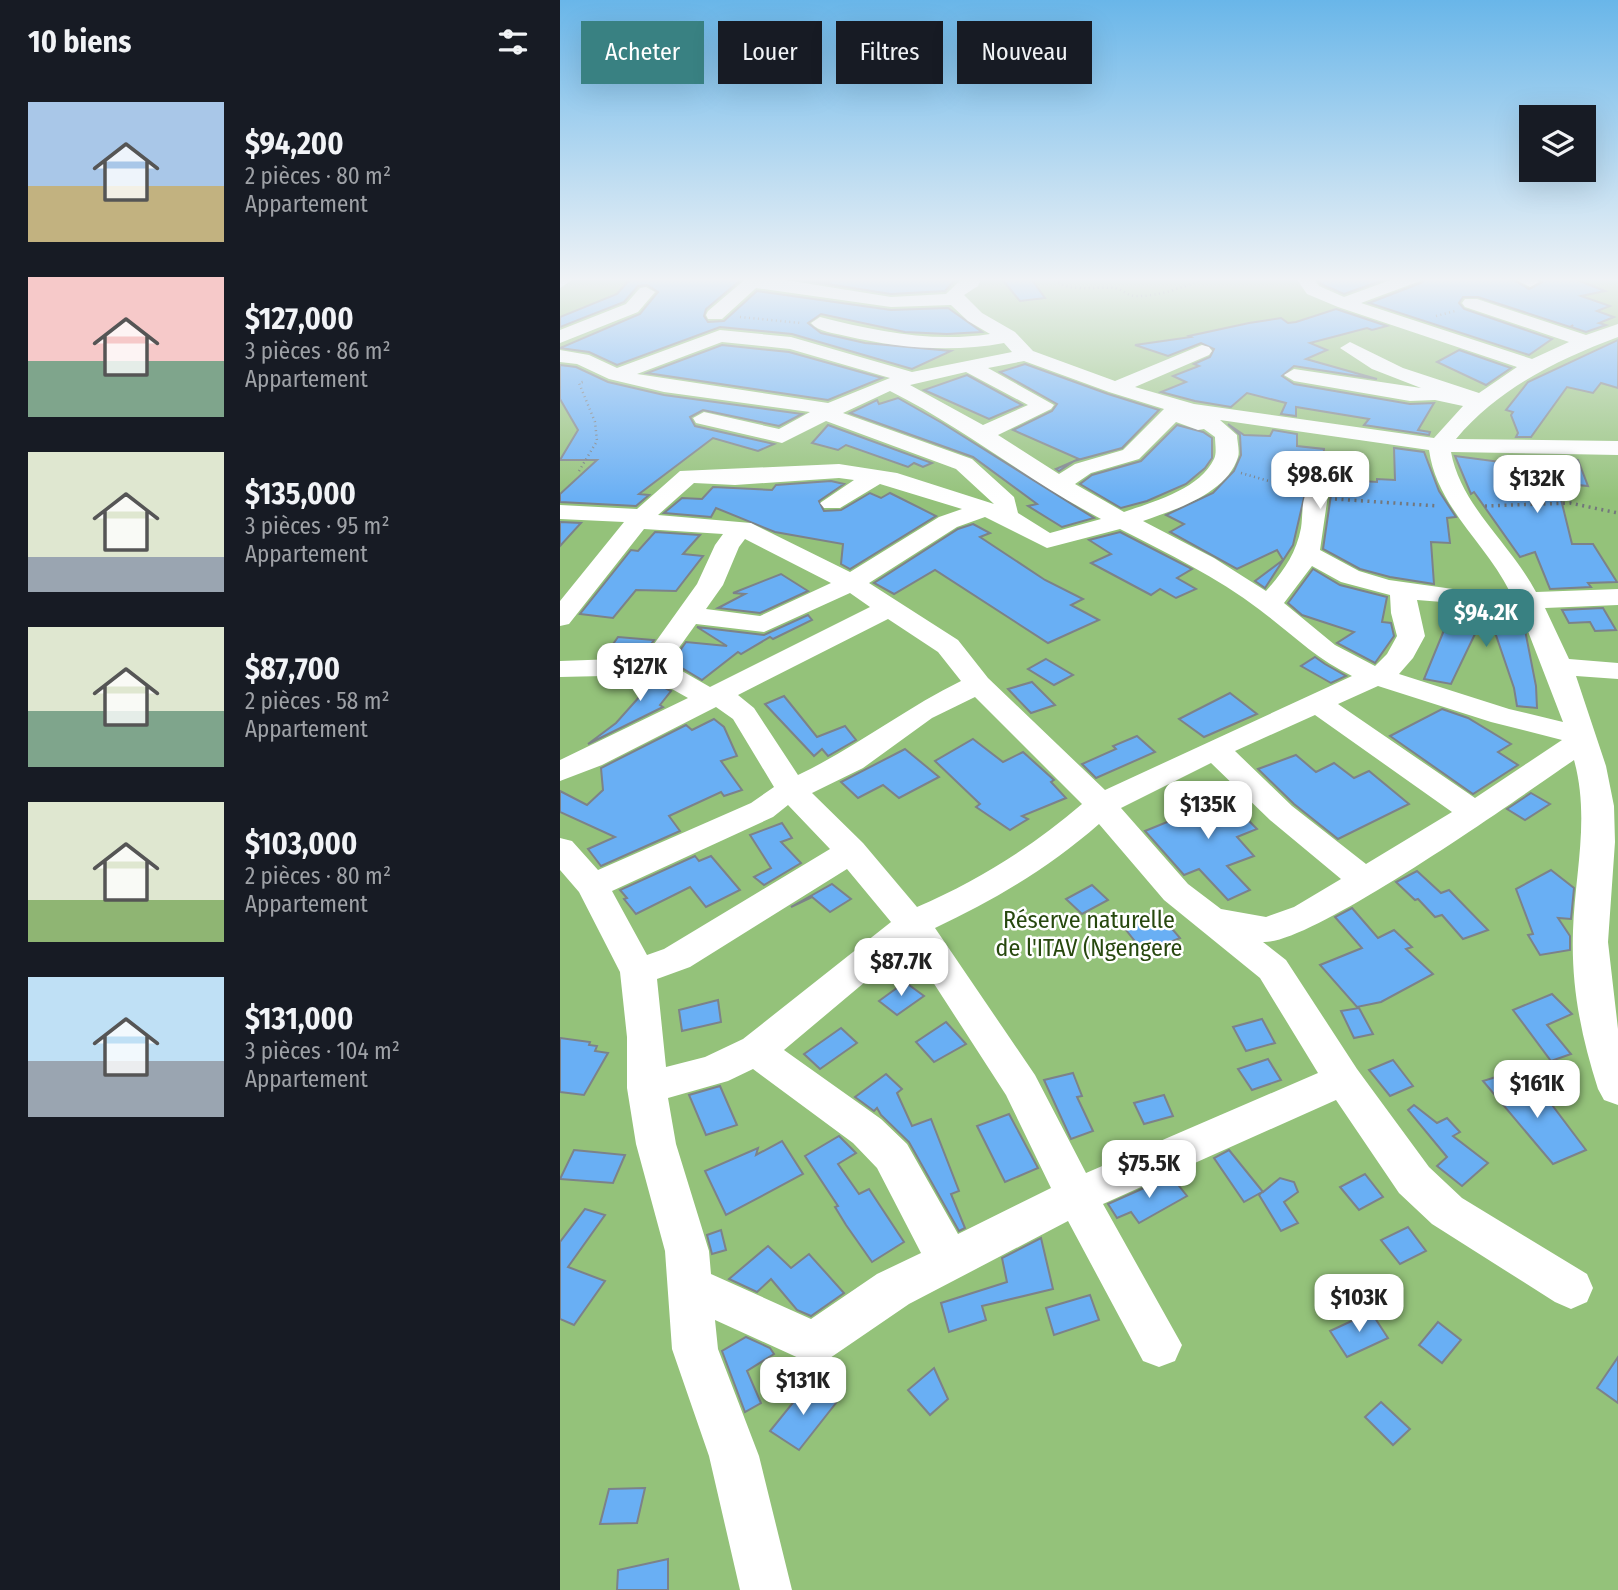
<!DOCTYPE html>
<html lang="fr">
<head>
<meta charset="utf-8">
<style>
  body { margin:0; font-family:"Fira Sans Condensed",sans-serif; background:#20242c; color:#f1f3f6; height:100vh; display:flex; flex-direction:column; font-size:26px; white-space:nowrap }
  * { box-sizing:border-box; margin:0 }
  p { font-size:23px; color:#9ea1a6 }
  .icon { flex:none; width:38px; height:38px; fill:none; stroke:currentColor; stroke-width:2; stroke-linecap:round; stroke-linejoin:round }
  .map { position:relative; flex:1; overflow:hidden }
  .sheet { display:flex; flex-direction:column; background:#171b24; width:560px }
  .sheet>* { flex:none }
  .hud { position:absolute; left:21px; top:21px; width:665px; height:63px; display:flex; gap:14px }
  .tools { position:absolute; left:959px; top:105px; display:grid; gap:14px }
  .tools a { display:grid; place-items:center; width:77px; height:77px; border-radius:0px; background:#171b24; box-shadow:0 7px 28px #0002; font-size:35px }
  .price { position:absolute; translate:-50% -60px; padding:0 16px; border-radius:14px; background:#fff; color:#222; font-size:23px; line-height:46px; filter:drop-shadow(0 2px 4px #0008) }
  .price::after { content:''; position:absolute; left:50%; top:42px; width:21px; height:16px; margin-left:-10px; background:inherit; clip-path:polygon(0 0,100% 0,50% 100%) }
  .price.active { background:#398182; color:#fff }
  ul { padding:0; list-style:none }
  li { display:flex; align-items:center; gap:21px; height:175px; padding:0 28px }
  li span { display:grid; place-items:center; flex:none; width:196px; height:140px; border-radius:0px; color:#555 }
  li>.icon { margin-inline-start:auto }
  span .icon { width:84px; height:84px; fill:#fffc; stroke-width:1 }
  li b { font-size:30px }
  h2 { display:flex; justify-content:space-between; align-items:center; height:84px; padding:0 28px; font-size:30px }
  .chip { padding:0 24px; border-radius:0px; background:#171b24; box-shadow:0 7px 28px #0002; font-size:24px; line-height:63px }
  .chip.active { background:#398182; color:#fff }
  main { display:flex; flex:1; min-height:0 }
  .map>svg:first-child { display:block }
  .green { fill:#94c27a }
  .building { fill:#69aff4; stroke:#7c8289; stroke-width:2 }
  .lines { fill:none; stroke-linecap:round; stroke-linejoin:round }
  .path-far1 { stroke:#73777c; stroke-width:2.5; stroke-dasharray:1 3.5; stroke-linecap:butt }
  .path { stroke:#73777c; stroke-width:3.5; stroke-dasharray:2 4.5; stroke-linecap:butt }
  .minor { fill:#fff; fill-rule:evenodd }
  .labels { text-anchor:middle; stroke-width:5; stroke-linejoin:round; paint-order:stroke }
  .park-label { font-size:24px; fill:#27480e; stroke:#fff }
</style>
</head>
<body>
<main>
<section class="sheet">
<h2>10 biens<svg class="icon" aria-label="filters" viewBox="0 0 24 24"><path d="M4 7h16M4 17h16"/><circle cx="9" cy="7" r="2"/><circle cx="15" cy="17" r="2"/></svg></h2>
<ul>
<li><span style="background:linear-gradient(#a9c7e8 60%,#c2b280 0)"><svg class="icon" aria-label="home" viewBox="0 0 24 24"><path d="M3 11l9-7 9 7M6 9v11h12V9"/></svg></span><div><b>$94,200</b><p>2 pièces · 80 m²</p><p>Appartement</p></div></li>
<li><span style="background:linear-gradient(#f6c9c9 60%,#7fa58c 0)"><svg class="icon" aria-label="home" viewBox="0 0 24 24"><path d="M3 11l9-7 9 7M6 9v11h12V9"/></svg></span><div><b>$127,000</b><p>3 pièces · 86 m²</p><p>Appartement</p></div></li>
<li><span style="background:linear-gradient(#dfe7d0 75%,#9aa5b1 0)"><svg class="icon" aria-label="home" viewBox="0 0 24 24"><path d="M3 11l9-7 9 7M6 9v11h12V9"/></svg></span><div><b>$135,000</b><p>3 pièces · 95 m²</p><p>Appartement</p></div></li>
<li><span style="background:linear-gradient(#dfe7d0 60%,#7fa58c 0)"><svg class="icon" aria-label="home" viewBox="0 0 24 24"><path d="M3 11l9-7 9 7M6 9v11h12V9"/></svg></span><div><b>$87,700</b><p>2 pièces · 58 m²</p><p>Appartement</p></div></li>
<li><span style="background:linear-gradient(#dfe7d0 70%,#8fb573 0)"><svg class="icon" aria-label="home" viewBox="0 0 24 24"><path d="M3 11l9-7 9 7M6 9v11h12V9"/></svg></span><div><b>$103,000</b><p>2 pièces · 80 m²</p><p>Appartement</p></div></li>
<li><span style="background:linear-gradient(#bfe0f5 60%,#9aa5b1 0)"><svg class="icon" aria-label="home" viewBox="0 0 24 24"><path d="M3 11l9-7 9 7M6 9v11h12V9"/></svg></span><div><b>$131,000</b><p>3 pièces · 104 m²</p><p>Appartement</p></div></li>
</ul>
</section>
<div class="map">
<svg width="1058" height="1590" viewBox="0 0 1058 1590">
  <rect width="100%" height="100%" fill="#dee5ec"/>
  <rect class="green" x="0" y="277" width="1058" height="1313"/>
  <g class="building">
    <path d="M72,277H184L146,309L144,316L148,322L164,321L197,291L331,310L388,308L422,332L387,334L345,332L261,314L248,323L261,333L305,343L391,351L352,369L232,334L160,327L57,365L29,352L0,348L80,314L98,292L87,285L78,286L64,302L0,327V317L57,294Z"/>
    <path d="M223,277L269,283L270,277H398L385,291L331,294Z"/>
    <path d="M440,277H470L485,298L460,301Z"/>
    <path d="M756,277H832L784,294L761,284Z"/>
    <path d="M866,277H949L969,289L982,282L977,277H1010L1045,291L1021,296L1050,306L1037,311L1054,317L1039,323L1046,325L1026,332L1011,327L1013,325L1010,327L918,297H903L899,303L904,309L992,339L969,355L809,303L861,283Z"/>
    <path d="M776,309L827,326L812,330L807,328L750,343L767,350L746,359L817,379L734,366L722,376L734,384L850,404L874,403L858,430L870,432L869,435L804,425L809,419L736,407V416L721,414L726,403L687,393L671,407L635,401L601,392L626,382L613,376L639,366L634,364L650,357L654,349L641,343L608,356L575,345L631,337L629,336L689,323L721,318L728,323L736,322Z"/>
    <path d="M1058,340V388L1041,383L1033,393L1007,387L971,437H956L958,433L951,415L953,412L946,410L968,382Z"/>
    <path d="M162,345L229,352L322,378L268,400L87,373Z"/>
    <path d="M899,350L951,368L926,385L877,362Z"/>
    <path d="M465,364L548,394L599,410L562,448L514,461L499,471L496,469L519,459L453,430L492,411L497,404L440,372Z"/>
    <path d="M0,365L16,367L48,382L104,395L242,414L219,426L143,410L130,417L135,426L214,444L198,451L153,438L79,494L89,495L76,506L0,502V494L37,460H0L18,430L0,399Z"/>
    <path d="M407,375L462,405L429,419L364,390Z"/>
    <path d="M338,398L382,423L534,518L502,527L468,506L477,504L413,457L290,413L317,400L319,404Z"/>
    <path d="M668,424L684,435L710,436L713,430L737,434V446L764,449L763,460L773,461L769,479L817,482V479L835,480L834,448L864,452L879,491L896,517L887,518L890,543L871,542L874,584L830,577L800,569L763,549L771,495L764,487L746,489L733,545L705,588L695,581L723,560L717,550L677,569L610,532L624,524L606,515L653,493L674,471L681,455L680,435Z"/>
    <path d="M268,425L372,463L363,467L354,463L348,467L286,445L278,450L252,443Z"/>
    <path d="M617,425L643,432L652,438V458L645,468L626,484L587,501L561,508L520,484L532,475L581,461Z"/>
    <path d="M895,456L940,462L944,456L1018,460L1028,486L997,483L1012,544H1033L1057,582L1028,583L1031,587L990,589L975,552L960,557L914,492L911,494Z"/>
    <path d="M271,481L284,484L259,501L264,511L281,510L310,493L321,498L330,493L376,516L290,569L281,564L283,544L215,532L156,508L151,517L104,513L122,498L142,499L153,487L212,490L216,485Z"/>
    <path d="M0,522L21,523L0,546Z"/>
    <path d="M413,524L430,533L420,537L485,580L523,599L511,605L539,620L488,643L375,570L334,594L314,583L398,529Z"/>
    <path d="M95,532L140,535L123,554L143,556L116,591L76,590L53,618L20,614L71,550L78,551Z"/>
    <path d="M560,532L632,569L617,578L636,589L616,598L600,589L591,595L531,563L551,554L529,540Z"/>
    <path d="M753,569L780,585L827,597L822,622L831,623L834,636L815,663L777,643L794,632L742,615L728,603Z"/>
    <path d="M221,574L248,591L200,613L158,608L185,594L173,593Z"/>
    <path d="M883,607L957,610L965,630L976,686L977,708L957,706L954,688L927,609L891,684L864,679L889,618Z"/>
    <path d="M1043,608L1056,630L1035,631L1030,622L1009,623L1002,610Z"/>
    <path d="M248,615L252,620L213,639L210,637L181,654L178,652L142,680L112,662L126,642L167,646L137,627L204,635Z"/>
    <path d="M58,637L94,640L83,655L44,657Z"/>
    <path d="M755,657L765,664L786,676L771,683L741,666Z"/>
    <path d="M486,659L513,675L494,685L468,669Z"/>
    <path d="M64,678H86L111,691L100,705L103,707L28,744L56,723L89,686L60,684Z"/>
    <path d="M472,682L495,705L471,713L448,689Z"/>
    <path d="M670,693L697,714L644,737L619,719Z"/>
    <path d="M224,696L257,737L285,726L296,740L268,756L262,749L254,756L205,704Z"/>
    <path d="M882,709L908,718L951,744L938,752L958,765L913,794L830,736Z"/>
    <path d="M154,719L164,727L177,756L161,761L182,790L164,796L161,792L109,816L120,831L41,866L28,849L55,837L0,812V791L27,805L43,790L41,768L126,725L132,730Z"/>
    <path d="M577,736L595,752L536,778L522,764L556,749L553,746Z"/>
    <path d="M413,739L443,762L463,752L494,780L491,782L506,798L462,816L468,819L450,830L416,807L420,804L375,761Z"/>
    <path d="M345,749L379,777L339,798L323,785L298,798L281,782Z"/>
    <path d="M736,755L756,772L774,763L794,778L809,771L849,804L778,839L734,804L698,769Z"/>
    <path d="M655,787L697,829L677,837L694,856L667,866L690,890L668,900L639,869L624,875L585,831L637,810L626,799Z"/>
    <path d="M971,793L990,804L965,820L947,809Z"/>
    <path d="M222,823L232,838L221,842L241,863L204,885L194,877L211,868L190,835Z"/>
    <path d="M135,856L139,861L151,856L180,890L146,907L130,887L76,914L64,899L67,898L60,890Z"/>
    <path d="M991,870L1014,888L1011,919L998,918L1010,936V950L980,955L968,935L973,934L956,889Z"/>
    <path d="M857,871L881,893L889,890L928,930L903,939L882,915L875,917L858,899L855,900L836,882Z"/>
    <path d="M272,884L291,899L270,912L252,897L231,907Z"/>
    <path d="M532,885L548,900L522,914L506,899Z"/>
    <path d="M792,908L818,938L834,930L852,947L846,949L873,974L821,1002L797,1007L760,965L802,948L775,917Z"/>
    <path d="M592,913L597,919L602,917L620,938L594,949L592,946L582,950L562,925Z"/>
    <path d="M345,982L364,996L337,1015L319,1001Z"/>
    <path d="M992,994L1012,1014L987,1025L1011,1054L991,1061L953,1010Z"/>
    <path d="M158,1000L161,1022L122,1031L119,1010Z"/>
    <path d="M799,1008L813,1034L794,1038L781,1011Z"/>
    <path d="M702,1019L715,1043L686,1051L673,1027Z"/>
    <path d="M386,1022L406,1044L374,1062L356,1042Z"/>
    <path d="M281,1028L297,1043L260,1069L244,1054Z"/>
    <path d="M0,1038L30,1042L29,1045L37,1046L35,1051L48,1053L24,1095L0,1092Z"/>
    <path d="M708,1059L721,1080L692,1090L678,1069Z"/>
    <path d="M833,1060L853,1086L830,1096L809,1070Z"/>
    <path d="M513,1073L522,1096L517,1097L533,1131L511,1139L484,1080Z"/>
    <path d="M949,1073L971,1103L986,1097L1026,1150L993,1164L923,1081Z"/>
    <path d="M326,1074L342,1089L337,1093L352,1126L371,1119L399,1191L391,1194L405,1228L399,1231L349,1142L321,1115L317,1108L314,1111L295,1097Z"/>
    <path d="M160,1086L177,1125L146,1135L129,1095Z"/>
    <path d="M604,1095L613,1116L584,1124L574,1103Z"/>
    <path d="M854,1105L877,1123L887,1118L900,1132L893,1136L928,1163L902,1186L877,1166L887,1157L848,1110Z"/>
    <path d="M449,1114L478,1168L445,1182L417,1126Z"/>
    <path d="M279,1136L296,1153L278,1164L299,1194L309,1189L344,1242L312,1262L286,1225L275,1207L278,1206L245,1156Z"/>
    <path d="M222,1141L243,1174L166,1215L145,1171L198,1148L196,1155Z"/>
    <path d="M14,1150L65,1155L53,1183L0,1179Z"/>
    <path d="M669,1150L703,1192L720,1178L734,1182L738,1192L724,1202L738,1223L721,1231L699,1195L702,1192L684,1202L654,1158Z"/>
    <path d="M805,1174L823,1197L799,1210L780,1187Z"/>
    <path d="M611,1176L627,1196L579,1223L571,1212L557,1218L548,1204Z"/>
    <path d="M25,1209L45,1215L8,1267L45,1281L14,1325L0,1319V1242Z"/>
    <path d="M848,1227L866,1251L840,1264L821,1240Z"/>
    <path d="M161,1230L166,1250L152,1254L147,1235Z"/>
    <path d="M481,1238L493,1289L422,1306L426,1320L389,1332L381,1303L447,1282L442,1258Z"/>
    <path d="M208,1246L231,1268L249,1254L284,1293L251,1316L237,1310L211,1279L197,1292L169,1279Z"/>
    <path d="M530,1295L539,1320L494,1335L486,1308Z"/>
    <path d="M811,1312L828,1338L787,1357L770,1331Z"/>
    <path d="M878,1322L901,1340L882,1363L859,1345Z"/>
    <path d="M186,1337L210,1348L214,1354L187,1371L201,1403L185,1412L162,1351Z"/>
    <path d="M1058,1357V1403L1037,1388Z"/>
    <path d="M374,1368L388,1399L370,1415L348,1390Z"/>
    <path d="M248,1384L276,1403L239,1450L210,1431Z"/>
    <path d="M821,1402L850,1429L833,1445L805,1417Z"/>
    <path d="M85,1488L77,1523L40,1524L49,1489Z"/>
    <path d="M108,1559V1590H57L58,1570Z"/>
  </g>
  <g class="lines">
    <g class="path-far1">
      <path d="M117,277H130"/>
      <path d="M491,277C508,294 534,286 554,288C562,289 566,295 574,296C601,297 625,286 649,277"/>
      <path d="M876,316L895,311"/>
      <path d="M180,317L241,323"/>
      <path d="M19,471L37,441L35,422L19,383L26,381"/>
      <path d="M681,473L719,484"/>
    </g>
    <g class="path">
      <path d="M713,482L736,489"/>
      <path d="M775,499L878,506"/>
      <path d="M925,506L1010,503L1058,513"/>
    </g>
    <g class="minor">
      <path d="M0,277H16L0,288Z"/>
      <path d="M188,277H207L331,297L386,294L404,277H422L418,286L404,295L422,313L455,332L473,351L555,381L642,345L649,347L652,351L649,355L575,387L634,404L874,438L903,406L875,400L850,401L734,381L724,375L734,369L861,388L812,369L780,348L790,342L843,368L919,393L957,367L778,307L747,294L735,277H753L759,286L784,297L839,277H863L860,281L801,303L972,359L1009,342L905,307L902,303L905,299H917L1026,335L1058,324V337C997,360 939,388 896,439L1058,441V455L891,452C901,506 950,543 976,592L1058,589V605L985,608L1009,659L1058,663V679L1016,676L1046,766L1054,806L1055,842L1048,942L1058,1029V1105L1044,1100L1038,1089C1021,1036 1011,986 1013,931C1015,872 1030,818 1014,760C963,795 752,945 703,942L726,960L797,1069L869,1167L902,1198L1027,1274L1033,1288L1027,1302L1011,1309L995,1302L872,1224L839,1193L776,1100L543,1204L622,1345L615,1361L599,1367L583,1361L508,1221L349,1304L270,1358L254,1365L155,1320L158,1349L199,1456L232,1590H180L149,1456L112,1349L105,1251L76,1144L67,1088V1037L60,972L19,892L0,870V838L12,841L38,870L191,803L214,787L173,719L156,707L42,765L0,781V760L128,698L87,675L0,677V661L84,658L137,584L155,545L163,534L84,529L9,624L0,626V601L64,522L0,519V505L77,509L120,471L279,464L337,473L434,504L396,469L266,421L222,443L136,423L133,418L144,412L219,429L250,412L104,392L49,379L17,364L0,362V350L29,355L57,368L160,330L231,337L352,372L452,352L444,343C391,353 338,348 286,336C275,333 258,332 251,323L260,317C316,331 372,343 430,334L408,321L391,305L331,307L196,288L162,319H148L146,315L148,311ZM162,342L230,349L330,378L268,403L77,374ZM464,361L549,392L604,409L563,450L515,464L499,474L438,435L491,409L494,405L428,368ZM406,372L468,405L423,425L350,385ZM330,391C404,428 467,480 541,519L490,533L458,513L454,497L412,459L283,413ZM660,420L869,450C877,507 925,542 950,592L893,589L829,580L799,571L760,550L768,495L764,490H748C741,500 743,516 741,528C736,554 723,572 706,591L654,558L583,521C614,510 667,494 678,457C680,451 677,441 677,435ZM616,422L638,430L644,429L655,437C655,444 657,453 654,459C640,489 593,502 564,512L515,484L531,473L579,459ZM279,478L294,480L260,503L264,508H280L320,484L402,509L379,517L290,572L191,523L98,515L134,483L175,485ZM425,517L487,548L560,529C607,553 657,577 700,610C732,634 755,658 792,676L545,790L428,678L398,640L309,583L397,527ZM185,539L271,583L200,616L146,609L163,585L179,547ZM752,566L781,582L830,595L831,613L837,636L827,654L815,666L775,645L724,603ZM290,593L310,607L150,687L108,663L136,624L204,632ZM857,600L959,608L1003,722L949,709L839,674L853,658L865,636ZM328,619L378,652L401,681C344,709 295,748 238,775L194,708L178,695ZM818,686L931,722L1002,740L915,798L778,704ZM415,697L522,804C472,847 417,881 357,907L303,843L252,793L303,768L372,718ZM755,715L892,812L806,864L732,806L675,751ZM651,763L710,820L781,879L734,907L706,917L661,909L628,884L561,808ZM228,805L270,849L104,949L87,955L52,891L213,817ZM539,824L604,900L700,978L758,1073L526,1173L475,1075L375,928C435,900 490,867 539,824ZM287,869L331,922L183,1039L145,1057L106,1067L97,979L130,967ZM349,945L446,1095L491,1188L398,1234L347,1144L321,1119L224,1050ZM193,1069L293,1143L317,1168L361,1253L317,1274L251,1319L151,1274L149,1251L116,1144L108,1098L168,1081Z"/>
      <path d="M951,277H973L979,282L970,287Z"/>
      <path d="M86,287L95,292L78,312L0,343V330L66,304L80,288Z"/>
    </g>
  </g>
  <linearGradient id="sky" x2="0" y2="1"><stop stop-color="#69b6e9"/><stop offset="0.56" stop-color="#f0f3f6"/><stop offset="1" stop-color="#f0f3f6" stop-opacity="0"/></linearGradient>
  <rect width="1058" height="499" fill="url(#sky)"/>
  <g class="labels">
    <g class="park-label">
      <text x="529" y="928">Réserve naturelle<tspan x="529" dy="28">de l'ITAV (Ngengere</tspan></text>
    </g>
  </g>
</svg>
<div class="tools">
<a><svg class="icon" aria-label="layers" viewBox="0 0 24 24"><path d="M12 4l9 5-9 5-9-5zM3 14l9 5 9-5"/></svg></a>
</div>
<b class="price" style="left:760px;top:511px">$98.6K</b>
<b class="price" style="left:977px;top:515px">$132K</b>
<b class="price active" style="left:926px;top:649px">$94.2K</b>
<b class="price" style="left:80px;top:703px">$127K</b>
<b class="price" style="left:648px;top:841px">$135K</b>
<b class="price" style="left:341px;top:998px">$87.7K</b>
<b class="price" style="left:977px;top:1120px">$161K</b>
<b class="price" style="left:589px;top:1200px">$75.5K</b>
<b class="price" style="left:799px;top:1334px">$103K</b>
<b class="price" style="left:243px;top:1417px">$131K</b>
<div class="hud">
<a class="chip active">Acheter</a>
<a class="chip">Louer</a>
<a class="chip">Filtres</a>
<a class="chip">Nouveau</a>
</div>
</div>
</main>
</body>
</html>
